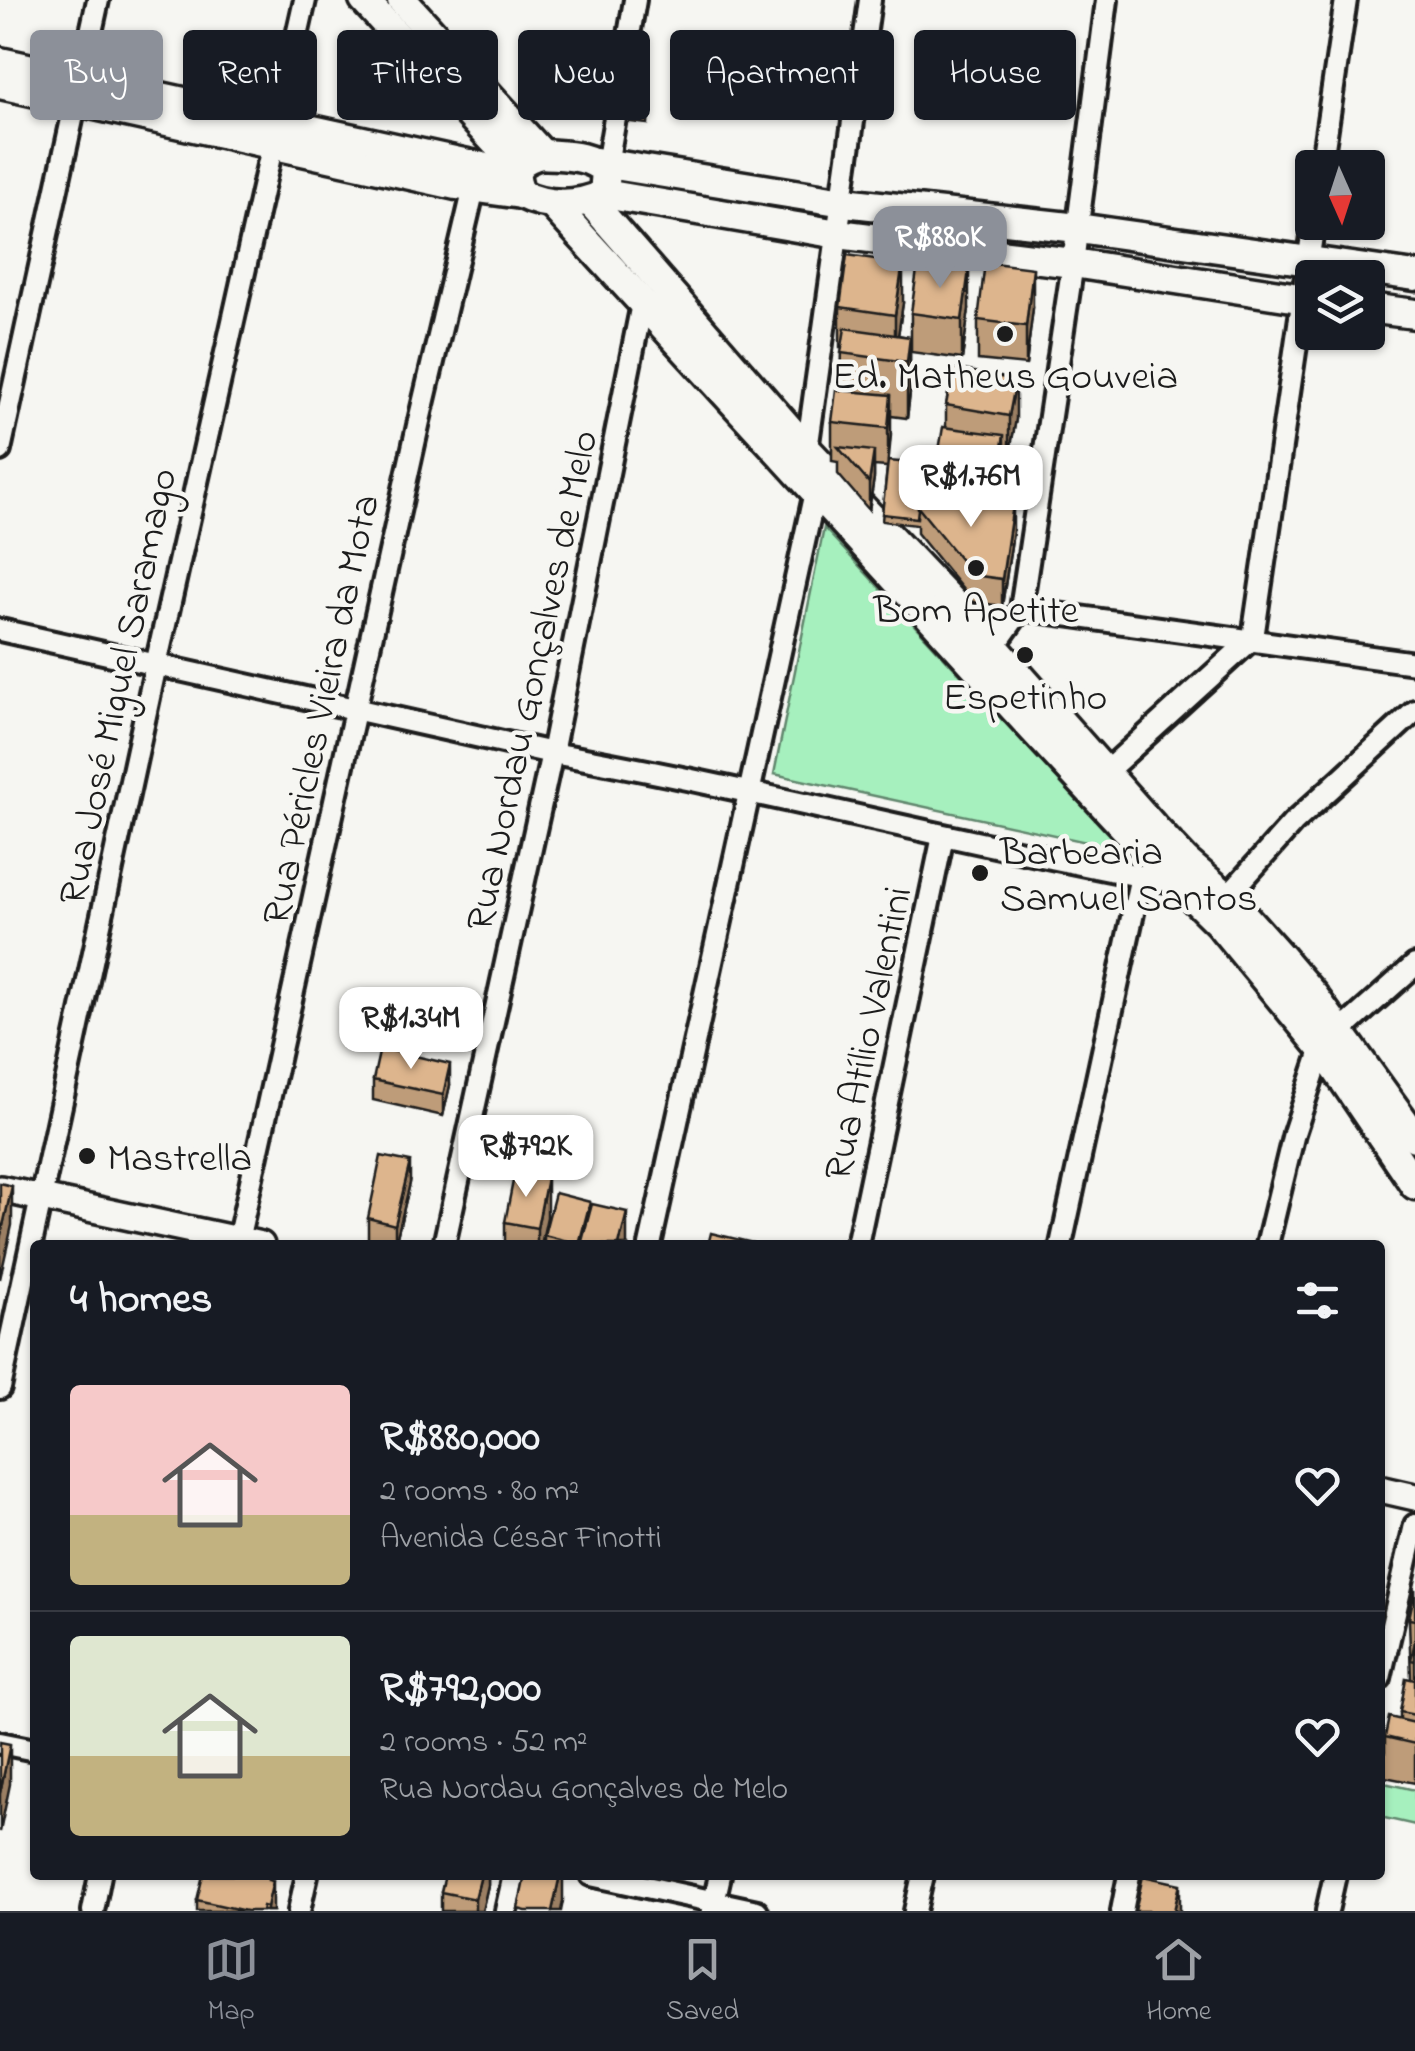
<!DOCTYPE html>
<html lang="en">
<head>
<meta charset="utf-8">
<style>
  body { margin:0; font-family:"Indie Flower",sans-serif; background:#242831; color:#f1f3f6; height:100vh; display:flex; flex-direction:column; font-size:38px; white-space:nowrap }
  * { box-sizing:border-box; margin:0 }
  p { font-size:32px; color:#9ea1a6 }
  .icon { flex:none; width:55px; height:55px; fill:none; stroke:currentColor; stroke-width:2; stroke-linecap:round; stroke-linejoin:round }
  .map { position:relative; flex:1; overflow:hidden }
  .sheet { position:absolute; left:30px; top:1240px; width:1355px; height:640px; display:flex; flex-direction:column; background:#171b24; border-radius:10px; box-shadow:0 2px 8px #0004 }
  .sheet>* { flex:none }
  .guide { position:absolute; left:30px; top:30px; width:1355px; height:90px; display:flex; gap:20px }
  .needle { width:65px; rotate:177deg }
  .fabs { position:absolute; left:1295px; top:150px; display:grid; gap:20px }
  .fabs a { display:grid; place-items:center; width:90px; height:90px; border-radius:10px; background:#171b24; box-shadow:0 2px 8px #0004; font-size:50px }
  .price { position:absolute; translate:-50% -85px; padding:0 22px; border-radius:20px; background:#fff; color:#222; font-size:32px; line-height:65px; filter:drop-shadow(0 2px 5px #0008) }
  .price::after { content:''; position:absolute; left:50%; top:60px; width:30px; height:22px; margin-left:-15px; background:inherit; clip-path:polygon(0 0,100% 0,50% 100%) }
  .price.current { background:#8c9099; color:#fff }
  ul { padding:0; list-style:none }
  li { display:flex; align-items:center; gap:30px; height:250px; padding:0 40px }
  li+li { border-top:2px solid #363941 }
  li span { display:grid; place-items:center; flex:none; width:280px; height:200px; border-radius:10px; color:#555 }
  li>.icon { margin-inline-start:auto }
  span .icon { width:120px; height:120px; fill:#fffc; stroke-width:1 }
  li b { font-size:42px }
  h2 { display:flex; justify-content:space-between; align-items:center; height:120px; padding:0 40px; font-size:42px }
  .chip { padding:0 35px; border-radius:10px; background:#171b24; box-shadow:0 2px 8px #0004; font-size:35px; line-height:90px }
  .chip.current { background:#8c9099; color:#fff }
  .tabs { display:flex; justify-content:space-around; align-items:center; height:140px; border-top:2px solid #363941; background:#171b24; font-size:28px; color:#9ea1a6 }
  .tabs a { display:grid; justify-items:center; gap:5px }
  .tabs .current { color:#8c9099 }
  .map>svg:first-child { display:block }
  .green { fill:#a6f0be; stroke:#61866d; stroke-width:2.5 }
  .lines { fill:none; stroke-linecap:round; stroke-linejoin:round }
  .minor-casing { stroke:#1c1c1c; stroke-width:28 }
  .tertiary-casing { stroke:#1c1c1c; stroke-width:32 }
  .secondary-casing { stroke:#1c1c1c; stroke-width:35 }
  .minor { stroke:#f6f6f2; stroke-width:20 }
  .tertiary { stroke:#f6f6f2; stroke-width:25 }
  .secondary { stroke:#f6f6f2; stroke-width:28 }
  .wall { fill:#be9c79; stroke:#1c1c1c; stroke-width:2.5 }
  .shaded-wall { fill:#9b7f63; stroke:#1c1c1c; stroke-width:2.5 }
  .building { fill:#ddb58d; stroke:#1c1c1c; stroke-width:2.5 }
  .poi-dot { fill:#1c1c1c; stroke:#f6f6f2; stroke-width:4 }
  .labels { text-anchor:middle; stroke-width:9; stroke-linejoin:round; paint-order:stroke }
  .poi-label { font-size:40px; fill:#1c1c1c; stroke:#f6f6f2 }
  .street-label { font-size:40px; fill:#1c1c1c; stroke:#f6f6f2 }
</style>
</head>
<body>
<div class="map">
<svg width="1415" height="1911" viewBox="0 0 1415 1911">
  <rect width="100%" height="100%" fill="#f6f6f2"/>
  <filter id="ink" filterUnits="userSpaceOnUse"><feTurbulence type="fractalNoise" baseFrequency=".01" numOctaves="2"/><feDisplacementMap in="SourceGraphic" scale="20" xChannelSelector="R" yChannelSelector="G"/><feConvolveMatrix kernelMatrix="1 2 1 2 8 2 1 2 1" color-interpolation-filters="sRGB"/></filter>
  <g filter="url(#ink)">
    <g class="green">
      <path d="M824,528L1123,850L774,774Z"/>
      <path d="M1380,1782L1415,1790V1825L1380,1817Z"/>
    </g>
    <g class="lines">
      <g class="minor-casing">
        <g id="minor">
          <path d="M1321,168L1346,0"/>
          <path d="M606,171L635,0"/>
          <path d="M0,450L98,0"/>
          <path d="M807,450L870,0"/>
          <path d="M1021,609L1415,663"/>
          <path d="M0,630L552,753C762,790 968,845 1177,883"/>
          <path d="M994,647L1021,609L1073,263L1107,0"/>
          <path d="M1098,779L1253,638L1314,222"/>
          <path d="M1227,897L1293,823L1415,711"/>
          <path d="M237,1245L419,421L474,188"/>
          <path d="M444,1245L552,753L642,304"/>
          <path d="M650,1245L815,492"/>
          <path d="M857,1245L943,836"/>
          <path d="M1061,1245L1141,876"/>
          <path d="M1267,1245L1294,1133L1322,1048L1415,965"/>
          <path d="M0,1388L156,665L305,0"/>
          <path d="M1380,1678L1415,1525"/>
          <path d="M0,1743L35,1750"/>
          <path d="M591,1875L757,1911"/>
          <path d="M93,1911L100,1875"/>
          <path d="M299,1911L307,1875"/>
          <path d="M506,1911L514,1875"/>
          <path d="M712,1911L720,1875"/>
          <path d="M915,1911L923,1875"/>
          <path d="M1122,1911L1129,1875"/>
          <path d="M1327,1911L1335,1875"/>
        </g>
      </g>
      <g class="tertiary-casing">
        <g id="tertiary">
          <path d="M0,1189L261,1245"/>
          <path d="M1380,1489L1415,1497"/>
        </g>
      </g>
      <g class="secondary-casing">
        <g id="secondary">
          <path d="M364,0L495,142L519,163"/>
          <path d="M402,0L542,154"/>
          <path d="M0,62L514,174"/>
          <path d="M0,84L456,185L521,194"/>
          <path d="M542,154C565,156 589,154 606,171L604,194C578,207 546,207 521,194C510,171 517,160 542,154Z"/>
          <path d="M596,162L844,202L1078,228L1415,276"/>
          <path d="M604,194L838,234L1073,263L1312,300"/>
          <path d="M590,201L807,450L994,647L1156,830L1186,862L1227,897L1278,954L1313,995L1415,1137"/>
          <path d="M552,204L1033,729L1154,859L1219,923L1322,1048L1415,1185"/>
          <path d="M1368,308L1415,314"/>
        </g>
      </g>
      <use href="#minor" class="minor"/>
      <use href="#tertiary" class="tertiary"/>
      <use href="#secondary" class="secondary"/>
    </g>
    <g class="wall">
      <path d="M649,110L648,124L630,122V115Z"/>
      <path d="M903,303L898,335L910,337V393L907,418L891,416L888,461L921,491L937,493V462L946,427V405L953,368L1016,419L1009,456L1004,455V475L1000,503L1013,532L1002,606L973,602L917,533V525L882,521L887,467L874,466V478L869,510L838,474V462L832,461V422L841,390L842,347H840V307Z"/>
      <path d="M1033,308L1026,365L978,360V320Z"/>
      <path d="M969,309L962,359L911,352V313Z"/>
      <path d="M373,1080L450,1085L443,1116L373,1100Z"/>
      <path d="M410,1183L395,1245L368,1239V1218Z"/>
      <path d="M590,1211L627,1245H544V1235Z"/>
      <path d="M547,1217L541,1245H505V1222Z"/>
      <path d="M1415,1589V1783L1385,1777V1737L1400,1720V1712L1411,1679L1409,1619Z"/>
      <path d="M488,1875V1885L482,1911H441V1892Z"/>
      <path d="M270,1881L273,1911H197V1900Z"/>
    </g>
    <g class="shaded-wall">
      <path d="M903,263V303L895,355V315Z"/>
      <path d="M1033,268V308L1026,365V326Z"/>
      <path d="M969,270V309L962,359V320Z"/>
      <path d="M910,337V393L907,418V362Z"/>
      <path d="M1016,380V419L1009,456V416Z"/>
      <path d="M891,395V435L888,467V428Z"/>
      <path d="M1004,435V475L998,511V471Z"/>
      <path d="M874,451V478L869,510V483Z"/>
      <path d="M1013,505V532L1002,606V579Z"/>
      <path d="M450,1064V1085L443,1116V1095Z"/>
      <path d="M410,1162V1183L395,1245V1225Z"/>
      <path d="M547,1178V1217L541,1245H537V1228Z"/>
      <path d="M12,1186V1225L0,1279V1239Z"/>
      <path d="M590,1202V1241L589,1245H579Z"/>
      <path d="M627,1212V1245H619Z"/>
      <path d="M10,1744V1784L0,1832V1793Z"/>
      <path d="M270,1875V1895L273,1881V1911H267L268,1880Z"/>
      <path d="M481,1875H488V1885L482,1911H475V1899Z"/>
      <path d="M560,1875H563V1901L561,1911H552Z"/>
      <path d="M1180,1884V1911H1174Z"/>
    </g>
    <g class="building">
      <path d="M632,101L649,103L648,118L630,115Z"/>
      <path d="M847,255L903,263L895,315L840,307Z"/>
      <path d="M985,262L1033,268L1026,326L978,320Z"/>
      <path d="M918,263L969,270L962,320L911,313Z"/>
      <path d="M845,328L910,337L907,362L841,353Z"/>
      <path d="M953,368L1016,380L1009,416L946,405Z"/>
      <path d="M836,390L891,395L888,428L832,422Z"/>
      <path d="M943,427L1004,435L998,471L937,462Z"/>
      <path d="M838,447L874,451L869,483Z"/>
      <path d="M888,461L923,464L917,518L882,514Z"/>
      <path d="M919,491L1013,505L1002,579L973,575L917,506Z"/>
      <path d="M380,1048L450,1064L443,1095L373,1080Z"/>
      <path d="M381,1156L410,1162L395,1225L368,1218Z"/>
      <path d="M515,1171L547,1178L537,1228L505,1222Z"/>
      <path d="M0,1183L12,1186L0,1239Z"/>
      <path d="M555,1193L590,1202L579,1244L544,1235Z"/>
      <path d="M592,1204L627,1212L619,1245H581Z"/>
      <path d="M711,1233L753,1243V1245H708Z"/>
      <path d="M1415,1589V1620L1409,1619Z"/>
      <path d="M1415,1641V1661L1411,1660Z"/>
      <path d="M1406,1678L1415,1680V1715L1400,1712Z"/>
      <path d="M1389,1717L1415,1723V1744L1385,1737Z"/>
      <path d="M0,1742L10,1744L0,1793Z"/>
      <path d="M203,1875H269L268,1880L273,1881L267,1907L263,1906L262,1911H246L197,1900Z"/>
      <path d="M445,1875H481L475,1899L441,1892Z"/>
      <path d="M525,1875H560L552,1911H526L518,1909Z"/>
      <path d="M1143,1876L1180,1884L1174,1911H1135Z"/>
    </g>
  </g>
  <g class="poi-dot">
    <circle cx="1005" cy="334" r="10"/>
    <circle cx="976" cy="568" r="10"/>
    <circle cx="1025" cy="655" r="10"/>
    <circle cx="980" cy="873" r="10"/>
    <circle cx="87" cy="1156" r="10"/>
  </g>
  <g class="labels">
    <g class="poi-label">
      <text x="1005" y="388">Ed. Matheus Gouveia</text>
      <text x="976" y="622">Bom Apetite</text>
      <text x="1025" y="709">Espetinho</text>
      <text x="1000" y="864" text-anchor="start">Barbearia<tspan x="1000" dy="46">Samuel Santos</tspan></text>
      <text x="107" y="1170" text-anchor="start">Mastrella</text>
    </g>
    <g class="street-label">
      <text transform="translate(530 680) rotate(-78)" y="14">Rua Nordau Gonçalves de Melo</text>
      <text transform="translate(116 686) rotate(-78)" y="14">Rua José Miguel Saramago</text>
      <text transform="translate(319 709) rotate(-78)" y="14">Rua Péricles Vieira da Mota</text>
      <text transform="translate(866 1033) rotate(-78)" y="14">Rua Atílio Valentini</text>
    </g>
  </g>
</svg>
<div class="fabs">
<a><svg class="needle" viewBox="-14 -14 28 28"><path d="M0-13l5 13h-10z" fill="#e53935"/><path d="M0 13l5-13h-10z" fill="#9ea1a6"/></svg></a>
<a><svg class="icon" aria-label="layers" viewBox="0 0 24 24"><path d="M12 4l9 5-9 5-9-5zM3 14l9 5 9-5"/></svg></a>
</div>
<b class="price current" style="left:940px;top:291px">R$880K</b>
<b class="price" style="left:971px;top:530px">R$1.76M</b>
<b class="price" style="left:411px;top:1072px">R$1.34M</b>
<b class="price" style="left:526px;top:1200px">R$792K</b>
<div class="guide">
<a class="chip current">Buy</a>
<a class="chip">Rent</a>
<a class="chip">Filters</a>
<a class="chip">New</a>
<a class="chip">Apartment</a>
<a class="chip">House</a>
</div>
<section class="sheet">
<h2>4 homes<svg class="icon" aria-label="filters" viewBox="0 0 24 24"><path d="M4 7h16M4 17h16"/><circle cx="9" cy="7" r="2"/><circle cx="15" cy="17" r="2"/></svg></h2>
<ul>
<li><span style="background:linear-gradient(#f6c9c9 65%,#c2b280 0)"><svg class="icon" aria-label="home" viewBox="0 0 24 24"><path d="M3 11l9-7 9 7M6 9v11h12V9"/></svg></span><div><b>R$880,000</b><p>2 rooms · 80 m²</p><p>Avenida César Finotti</p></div><svg class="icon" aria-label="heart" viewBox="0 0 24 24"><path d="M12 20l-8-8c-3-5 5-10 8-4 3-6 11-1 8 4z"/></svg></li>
<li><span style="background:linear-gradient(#dfe7d0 60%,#c2b280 0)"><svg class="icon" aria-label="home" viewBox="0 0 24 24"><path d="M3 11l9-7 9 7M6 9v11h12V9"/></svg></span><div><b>R$792,000</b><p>2 rooms · 52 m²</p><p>Rua Nordau Gonçalves de Melo</p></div><svg class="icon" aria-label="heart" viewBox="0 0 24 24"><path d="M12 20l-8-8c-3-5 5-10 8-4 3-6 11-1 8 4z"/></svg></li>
</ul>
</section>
</div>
<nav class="tabs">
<a class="current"><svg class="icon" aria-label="map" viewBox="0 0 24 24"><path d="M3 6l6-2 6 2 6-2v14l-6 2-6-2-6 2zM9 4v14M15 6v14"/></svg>Map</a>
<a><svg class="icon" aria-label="saved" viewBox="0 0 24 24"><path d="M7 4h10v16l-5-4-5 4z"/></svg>Saved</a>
<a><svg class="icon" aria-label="home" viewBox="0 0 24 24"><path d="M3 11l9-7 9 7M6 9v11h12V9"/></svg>Home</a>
</nav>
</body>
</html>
